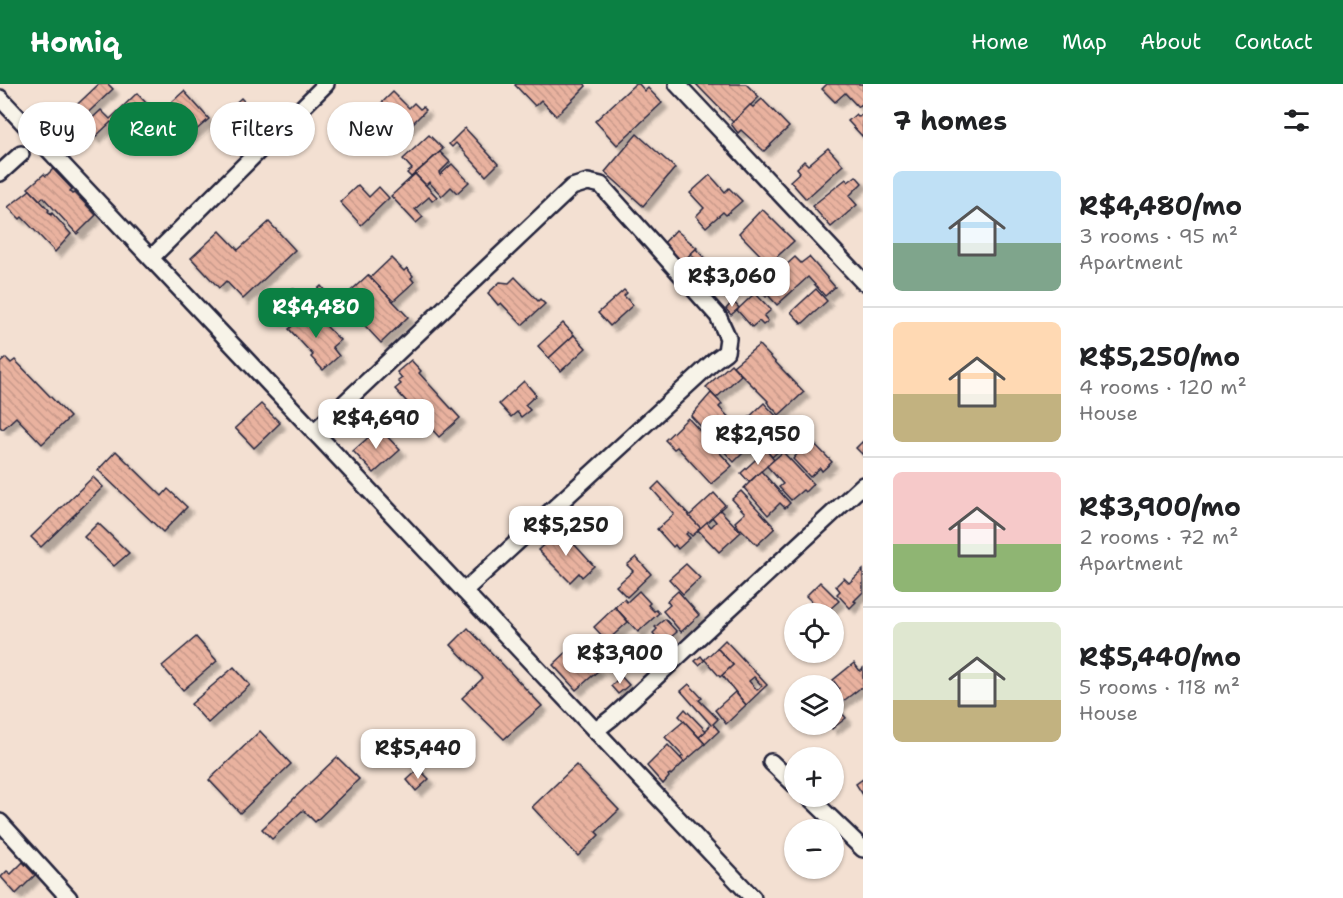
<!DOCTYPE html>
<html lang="en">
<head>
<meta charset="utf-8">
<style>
  body { margin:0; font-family:"Shantell Sans",sans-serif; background:#f2f2f2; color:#202124; height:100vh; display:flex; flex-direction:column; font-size:22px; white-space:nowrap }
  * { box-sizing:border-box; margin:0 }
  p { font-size:20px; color:#757577 }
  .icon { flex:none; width:33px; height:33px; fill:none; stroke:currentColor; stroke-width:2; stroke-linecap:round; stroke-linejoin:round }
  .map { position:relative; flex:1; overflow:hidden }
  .panel { display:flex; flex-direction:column; background:#fff; width:480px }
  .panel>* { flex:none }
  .top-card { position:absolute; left:18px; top:18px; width:570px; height:54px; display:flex; gap:12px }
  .controls { position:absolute; left:784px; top:519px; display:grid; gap:12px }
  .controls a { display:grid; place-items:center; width:60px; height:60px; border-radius:50%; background:#fff; box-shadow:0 2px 4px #0004; font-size:30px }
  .price { position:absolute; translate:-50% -51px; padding:0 14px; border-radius:12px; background:#fff; color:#222; font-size:20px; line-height:39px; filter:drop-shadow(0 2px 3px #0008) }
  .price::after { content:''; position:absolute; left:50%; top:36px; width:18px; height:14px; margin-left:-9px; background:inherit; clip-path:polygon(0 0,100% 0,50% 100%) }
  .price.on { background:#0b8043; color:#fff }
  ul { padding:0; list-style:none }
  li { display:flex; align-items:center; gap:18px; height:150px; padding:0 30px }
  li+li { border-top:2px solid #e0e0e0 }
  li span { display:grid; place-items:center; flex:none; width:168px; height:120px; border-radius:9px; color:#555 }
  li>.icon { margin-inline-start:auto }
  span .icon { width:72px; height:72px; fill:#fffc; stroke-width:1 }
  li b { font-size:26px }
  h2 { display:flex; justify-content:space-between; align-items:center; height:72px; padding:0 30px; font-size:26px }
  .pill { padding:0 21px; border-radius:27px; background:#fff; box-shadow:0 2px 4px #0004; font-size:21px; line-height:54px }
  .pill.on { background:#0b8043; color:#fff }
  header { display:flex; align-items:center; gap:36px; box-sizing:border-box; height:84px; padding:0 30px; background:#0b8043; color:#fff }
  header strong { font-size:28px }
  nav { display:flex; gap:33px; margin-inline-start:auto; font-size:21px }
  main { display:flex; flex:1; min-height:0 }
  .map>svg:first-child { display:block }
  .building { fill:url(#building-back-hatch); stroke:#22223b; stroke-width:1.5; fill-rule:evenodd; filter:url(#shadow) }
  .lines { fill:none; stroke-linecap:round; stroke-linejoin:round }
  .street-casing { stroke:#22223b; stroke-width:20 }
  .street { stroke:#f7f3e8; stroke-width:15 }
</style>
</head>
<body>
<header>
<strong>Homiq</strong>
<nav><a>Home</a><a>Map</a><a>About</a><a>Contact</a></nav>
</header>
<main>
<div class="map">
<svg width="863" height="814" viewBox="0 0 863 814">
  <defs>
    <pattern id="building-back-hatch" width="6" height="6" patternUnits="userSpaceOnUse" patternTransform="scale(1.5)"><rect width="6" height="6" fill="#e9b29f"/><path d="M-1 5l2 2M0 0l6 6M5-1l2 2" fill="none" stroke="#c8998a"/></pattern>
    <filter id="shadow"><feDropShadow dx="5.5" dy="5.5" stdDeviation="1.5" flood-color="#0004"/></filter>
  </defs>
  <rect width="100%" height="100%" fill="#f3e0d2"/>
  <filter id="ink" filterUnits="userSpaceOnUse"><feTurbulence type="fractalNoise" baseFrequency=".0167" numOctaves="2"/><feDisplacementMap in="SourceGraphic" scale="12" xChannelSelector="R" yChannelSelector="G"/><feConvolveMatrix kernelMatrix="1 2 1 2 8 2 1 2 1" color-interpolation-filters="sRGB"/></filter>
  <g filter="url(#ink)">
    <g class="building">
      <path d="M99,0H108L113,5L75,41L66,31Z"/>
      <path d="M516,0H585L586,2L556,32L541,16L535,22L515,1Z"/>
      <path d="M635,0H639L645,7L648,4L662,19L617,61L595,37Z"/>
      <path d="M696,0H746L759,13L733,38Z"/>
      <path d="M827,0H863V18L858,23L845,9L835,18L822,5Z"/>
      <path d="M184,7L209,35L188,53L163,26Z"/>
      <path d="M393,8L409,24L414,19L420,25L423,23L426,26L390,62L366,34Z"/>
      <path d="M137,9L156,30L128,55L111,38L94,54L84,42L101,26L110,35Z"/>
      <path d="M241,14L270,44L262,51L259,48L244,63L246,65L241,70L231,59L236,54L218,35Z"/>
      <path d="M762,15L789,43L764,67L741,46L738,49L731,40L750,21L753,23Z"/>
      <path d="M863,29V53L848,37L856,30L859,33Z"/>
      <path d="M465,44L498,80L486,92L456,59L452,63L449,60Z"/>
      <path d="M637,50L675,84L643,122L605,88Z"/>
      <path d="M429,51L443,65L411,93L407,89L412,85L403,75Z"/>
      <path d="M828,64L843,81L806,115L790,97L800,88L797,84L804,77L808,81Z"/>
      <path d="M440,68L450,78L439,89L440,91L452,80L469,98L457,109L451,103L442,112L429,98L426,101L415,90Z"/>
      <path d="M53,85L72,105L70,107L73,110L75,109L96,131L77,150L43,113L40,116L28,104L44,90L46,92Z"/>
      <path d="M415,90L437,113L432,117L429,113L415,125L423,133L416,139L391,112Z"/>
      <path d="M710,91L725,108L729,104L742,117L726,131L723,128L706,143L696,132L704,124L690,109Z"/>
      <path d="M856,92L862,99L849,112L857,121L831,143L812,122L846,95L848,98Z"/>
      <path d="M358,101L369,113L379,103L389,114L361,141L340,118Z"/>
      <path d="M30,106L49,126L48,127L51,131L52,129L71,150L55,168L22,133L20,135L8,123Z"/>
      <path d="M762,125L794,157L769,180L739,149Z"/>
      <path d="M269,138L295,166L243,215L226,197L219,204L191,174L220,147L238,166Z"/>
      <path d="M676,146L697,164L682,178L664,159Z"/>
      <path d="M696,165L708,178L703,183L690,170Z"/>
      <path d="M795,173L801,179L809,173L835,203L825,212L808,193L777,221L768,211L766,213L763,210L765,208L761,204Z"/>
      <path d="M391,174L404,187L407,184L413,192L411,194L414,198L393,217L370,194Z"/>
      <path d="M368,191L408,233L381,259L341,216Z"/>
      <path d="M515,193L538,217L540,215L545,220L522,241L501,219L498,221L488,209L500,198L509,199Z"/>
      <path d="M321,202L336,219L320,233L305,216Z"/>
      <path d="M293,204L302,214L277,236L269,227Z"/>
      <path d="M816,205L827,217L802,240L791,228Z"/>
      <path d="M624,206L627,209L624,212L633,221L610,242L598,229Z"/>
      <path d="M755,209L771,226L764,232L768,237L763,241L759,237L752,243L737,226Z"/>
      <path d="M733,217L739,224L731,231L726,225Z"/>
      <path d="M310,226L340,256L332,263L339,272L323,286L311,273L313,271L289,245Z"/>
      <path d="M563,239L574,251L549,274L538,262Z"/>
      <path d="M574,251L586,264L561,287L549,274Z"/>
      <path d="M759,261L804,308L779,331L767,318L768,317L733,282Z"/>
      <path d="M6,274L11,279L15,276L70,333L42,360L16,333L3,345L0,343V279Z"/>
      <path d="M411,276L421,287L419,289L460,334L439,353L395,305L401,300L398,297L402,294L397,288Z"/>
      <path d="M731,280L741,291L716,314L706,303Z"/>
      <path d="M524,297L536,311L525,321L530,326L521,333L517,328L511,333L499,320Z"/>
      <path d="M711,309L722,320L719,323L753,359L734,378L691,332Z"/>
      <path d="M764,319L790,347L792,346L799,353L797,355L795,352L772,373L743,339Z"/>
      <path d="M261,320L280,339L254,364L235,344Z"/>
      <path d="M688,334L732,382L711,400L677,363L674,365L665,356Z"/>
      <path d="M379,344L400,366L374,389L353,367Z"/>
      <path d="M810,355L832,378L822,387L820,384L810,393L793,375Z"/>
      <path d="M863,357V371L856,364Z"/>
      <path d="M766,366L774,376L749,398L741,389Z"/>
      <path d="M116,367L162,412L168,405L187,423L163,448L98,386Z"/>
      <path d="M783,368L813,400L805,408L803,406L791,416L779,403L783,400L767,382Z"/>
      <path d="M761,387L790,419L785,424L780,419L768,431L744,404Z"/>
      <path d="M93,393L103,403L41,463L31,453Z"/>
      <path d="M659,398L701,444L692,452L688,448L686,450L690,454L678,465L675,461L673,463L657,445L674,430L652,405Z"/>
      <path d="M741,407L775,444L757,461L741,445L740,446L735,438L745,429L732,415Z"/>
      <path d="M714,409L725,421L701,444L689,432Z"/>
      <path d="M720,426L741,448L719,468L698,446L707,438L711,443L716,438L712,433Z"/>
      <path d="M98,439L129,469L114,482L84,453Z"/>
      <path d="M563,448L594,482L582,493L579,489L570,498L538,466L549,456L552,459Z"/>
      <path d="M636,473L651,490L627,513L616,502L633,487L627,481Z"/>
      <path d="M686,480L700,494L683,510L669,495Z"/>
      <path d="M863,486V508L854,517L856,518L850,524L837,510L840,507L836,502L844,494L849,499Z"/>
      <path d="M820,498L839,517L824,530L806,512Z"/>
      <path d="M639,507L650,519L648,521L654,527L656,526L659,529L638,548L615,523L624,515L627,518Z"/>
      <path d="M678,507L699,531L681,548L663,527L670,521L667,517Z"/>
      <path d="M615,523L628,538L607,557L594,543Z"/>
      <path d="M665,535L677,548L662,560L653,549L657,545L655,543Z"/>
      <path d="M468,544L542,622L504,655L462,614L483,594L451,561Z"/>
      <path d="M196,553L217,577L183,606L162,582Z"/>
      <path d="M725,556L767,601L746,621L722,591L733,581L717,564ZM754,593L762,602L757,606L749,597Z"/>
      <path d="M574,561L598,587L576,606L553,581Z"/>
      <path d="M717,564L733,581L720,593L705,576L699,581L695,577L701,572L704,576Z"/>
      <path d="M854,579L860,587L863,584V602L838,621L834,616V608L839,604L833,596Z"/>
      <path d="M234,583L250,601L208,639L191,620Z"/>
      <path d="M621,592L629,601L618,610L611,602Z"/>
      <path d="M689,600L702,614L699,616L718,635L713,640L719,647L705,660L699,653L711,641L681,607Z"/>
      <path d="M735,608L746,621L726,640L715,626Z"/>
      <path d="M836,622L846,634L832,645L829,640H834V623Z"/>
      <path d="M685,625L706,647L699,653L679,632Z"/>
      <path d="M684,637L705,660L684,678L680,674L683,672L665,653Z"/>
      <path d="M260,647L291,680L240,729L209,696Z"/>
      <path d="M668,661L684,678L671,691L670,690L668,691L669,693L663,700L647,682Z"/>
      <path d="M337,673L359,695L315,738L303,726L272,755L262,745Z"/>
      <path d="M576,681L619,726L596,748L599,751L578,772L532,723Z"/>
      <path d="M419,685L429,695L416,707L407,696Z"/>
      <path d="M863,695V711L856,700Z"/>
      <path d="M23,778L35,791L16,810L1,793L7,787L11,790Z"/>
    </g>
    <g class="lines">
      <g class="street-casing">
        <g id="street">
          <path d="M677,0L863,198"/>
          <path d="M0,14L753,814"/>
          <path d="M0,89L21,70"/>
          <path d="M151,174L326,0"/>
          <path d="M314,348L572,103L588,98L601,101L718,232L728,254L726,268L715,276L464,507"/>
          <path d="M595,647L613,633L863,401"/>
          <path d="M771,678L795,701"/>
          <path d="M808,712L863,765"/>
          <path d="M0,738L69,814"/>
        </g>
      </g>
      <use href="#street" class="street"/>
    </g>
  </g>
</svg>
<div class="controls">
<a><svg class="icon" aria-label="locate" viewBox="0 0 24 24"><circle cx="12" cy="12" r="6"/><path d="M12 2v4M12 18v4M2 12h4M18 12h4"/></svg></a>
<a><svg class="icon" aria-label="layers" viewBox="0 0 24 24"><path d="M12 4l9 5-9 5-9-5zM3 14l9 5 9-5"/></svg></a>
<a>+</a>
<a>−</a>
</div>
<b class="price" style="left:732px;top:224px">R$3,060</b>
<b class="price on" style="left:316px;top:255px">R$4,480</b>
<b class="price" style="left:376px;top:366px">R$4,690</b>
<b class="price" style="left:758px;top:382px">R$2,950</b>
<b class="price" style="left:566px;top:473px">R$5,250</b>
<b class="price" style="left:620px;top:601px">R$3,900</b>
<b class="price" style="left:418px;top:696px">R$5,440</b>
<div class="top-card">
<a class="pill">Buy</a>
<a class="pill on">Rent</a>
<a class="pill">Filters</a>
<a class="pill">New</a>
</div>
</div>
<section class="panel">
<h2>7 homes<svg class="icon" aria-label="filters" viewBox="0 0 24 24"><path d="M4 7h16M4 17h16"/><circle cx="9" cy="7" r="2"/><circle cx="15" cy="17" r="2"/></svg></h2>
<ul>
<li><span style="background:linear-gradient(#bfe0f5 60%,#7fa58c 0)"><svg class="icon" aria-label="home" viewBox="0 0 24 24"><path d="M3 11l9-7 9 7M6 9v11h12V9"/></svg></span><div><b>R$4,480/mo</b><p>3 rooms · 95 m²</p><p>Apartment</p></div></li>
<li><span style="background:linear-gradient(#ffd9b3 60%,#c2b280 0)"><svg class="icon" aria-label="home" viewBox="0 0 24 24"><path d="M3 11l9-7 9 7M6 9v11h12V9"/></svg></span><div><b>R$5,250/mo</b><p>4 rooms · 120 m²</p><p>House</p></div></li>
<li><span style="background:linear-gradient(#f6c9c9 60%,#8fb573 0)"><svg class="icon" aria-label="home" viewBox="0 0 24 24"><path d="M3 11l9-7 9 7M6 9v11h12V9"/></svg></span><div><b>R$3,900/mo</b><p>2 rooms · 72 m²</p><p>Apartment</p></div></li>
<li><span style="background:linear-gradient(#dfe7d0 65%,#c2b280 0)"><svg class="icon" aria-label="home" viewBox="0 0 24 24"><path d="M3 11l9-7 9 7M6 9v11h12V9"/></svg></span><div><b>R$5,440/mo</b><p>5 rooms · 118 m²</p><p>House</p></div></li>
</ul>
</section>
</main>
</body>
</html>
